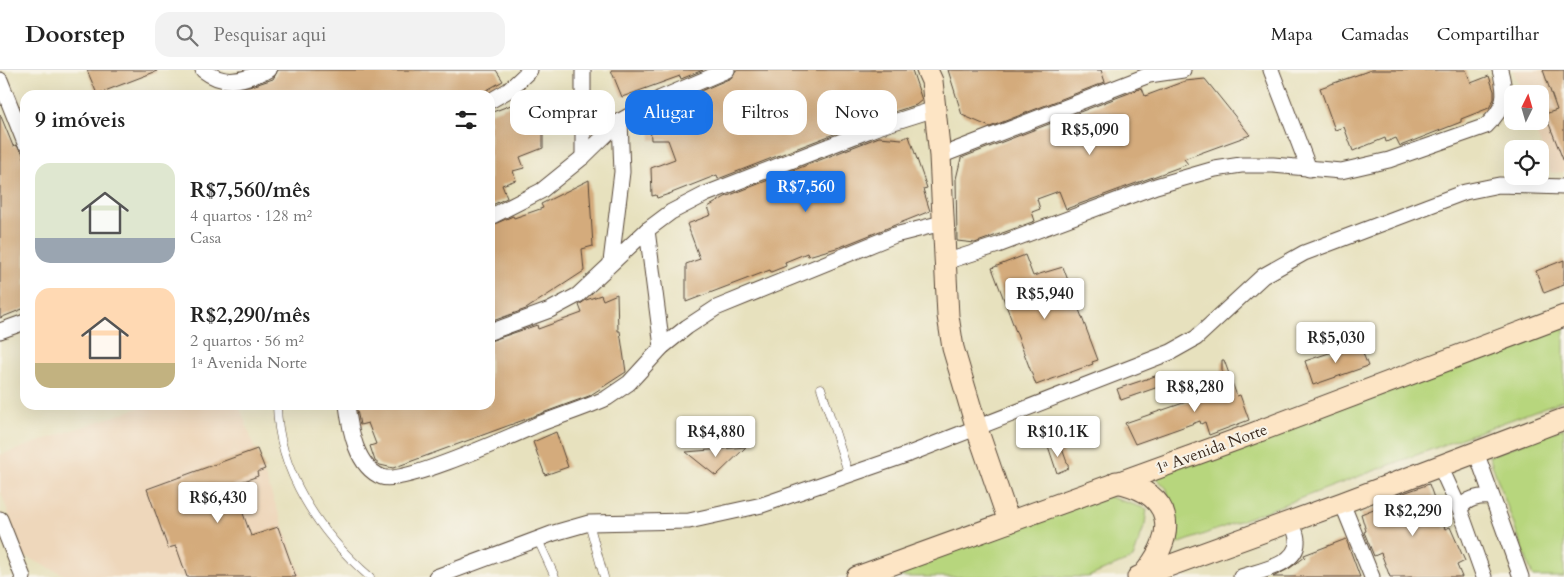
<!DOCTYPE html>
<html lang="pt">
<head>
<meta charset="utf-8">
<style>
  body { margin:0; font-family:Cardo,serif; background:#f2f2f2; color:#222; height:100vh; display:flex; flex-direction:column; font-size:19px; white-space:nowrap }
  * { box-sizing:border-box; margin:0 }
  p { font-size:16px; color:#767676 }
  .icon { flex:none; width:28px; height:28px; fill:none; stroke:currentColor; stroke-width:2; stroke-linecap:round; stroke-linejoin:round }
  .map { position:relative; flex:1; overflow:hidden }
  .side { position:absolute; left:20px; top:20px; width:475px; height:320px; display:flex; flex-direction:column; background:#fff; border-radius:15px; box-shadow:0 5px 20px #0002 }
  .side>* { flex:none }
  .guide { position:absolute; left:510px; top:20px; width:475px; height:45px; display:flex; gap:10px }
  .needle { width:32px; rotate:5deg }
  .tools { position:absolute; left:1504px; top:15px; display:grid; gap:10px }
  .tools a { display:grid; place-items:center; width:45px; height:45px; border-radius:10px; background:#fff; box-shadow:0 5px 20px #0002; font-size:25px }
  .price { position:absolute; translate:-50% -42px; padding:0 11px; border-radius:5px; background:#fff; color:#222; font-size:16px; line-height:32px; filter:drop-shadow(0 1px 2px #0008) }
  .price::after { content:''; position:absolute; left:50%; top:30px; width:15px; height:11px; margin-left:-8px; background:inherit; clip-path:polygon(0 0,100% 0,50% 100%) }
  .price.active { background:#1a73e8; color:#fff }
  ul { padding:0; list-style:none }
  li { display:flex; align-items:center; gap:15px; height:125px; padding:0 15px }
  li span { display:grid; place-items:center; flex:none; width:140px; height:100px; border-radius:15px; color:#555 }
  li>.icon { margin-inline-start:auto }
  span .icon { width:60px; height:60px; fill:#fffc; stroke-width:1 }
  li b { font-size:21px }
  h2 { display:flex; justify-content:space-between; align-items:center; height:60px; padding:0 15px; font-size:21px }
  .pill { padding:0 18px; border-radius:15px; background:#fff; box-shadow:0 5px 20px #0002; font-size:18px; line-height:45px }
  .pill.active { background:#1a73e8; color:#fff }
  header { display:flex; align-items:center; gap:30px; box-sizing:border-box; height:70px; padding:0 25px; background:#fff; border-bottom:1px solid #e0e0e0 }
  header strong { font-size:24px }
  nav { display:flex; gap:28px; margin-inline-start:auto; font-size:18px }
  .search { width:350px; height:45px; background:#f2f2f2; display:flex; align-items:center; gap:12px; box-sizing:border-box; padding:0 18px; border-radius:15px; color:#767676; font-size:19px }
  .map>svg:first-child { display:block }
  .built { fill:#eed7bb }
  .green { fill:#b7d67d; stroke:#79804e }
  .building { fill:#d4ab7c }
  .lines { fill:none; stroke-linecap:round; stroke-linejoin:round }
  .lane-casing { stroke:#554536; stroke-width:9 }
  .street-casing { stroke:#554536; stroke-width:17 }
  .secondary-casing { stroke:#554536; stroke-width:23 }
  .lane { stroke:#fff; stroke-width:8 }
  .street { stroke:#fff; stroke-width:15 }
  .secondary { stroke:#fde5c5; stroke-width:21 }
  .labels { text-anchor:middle; stroke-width:4; stroke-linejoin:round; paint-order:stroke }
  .street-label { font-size:16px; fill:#3b2a1e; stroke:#f7f3e8 }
</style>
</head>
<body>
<header>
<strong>Doorstep</strong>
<div class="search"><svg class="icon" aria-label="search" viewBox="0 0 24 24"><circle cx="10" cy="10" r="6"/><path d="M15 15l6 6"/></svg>Pesquisar aqui</div>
<nav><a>Mapa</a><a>Camadas</a><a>Compartilhar</a></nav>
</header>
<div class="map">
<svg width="1564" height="507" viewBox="0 0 1564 507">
  <rect width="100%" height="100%" fill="#f7f3e8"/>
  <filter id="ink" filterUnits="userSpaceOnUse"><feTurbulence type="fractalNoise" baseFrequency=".02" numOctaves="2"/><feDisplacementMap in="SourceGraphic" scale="10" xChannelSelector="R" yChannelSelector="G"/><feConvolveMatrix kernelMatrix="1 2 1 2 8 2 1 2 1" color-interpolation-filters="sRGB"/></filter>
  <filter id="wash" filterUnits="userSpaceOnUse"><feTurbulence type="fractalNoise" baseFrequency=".0096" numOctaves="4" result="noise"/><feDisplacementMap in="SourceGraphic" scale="20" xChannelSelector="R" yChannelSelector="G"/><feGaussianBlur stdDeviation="1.12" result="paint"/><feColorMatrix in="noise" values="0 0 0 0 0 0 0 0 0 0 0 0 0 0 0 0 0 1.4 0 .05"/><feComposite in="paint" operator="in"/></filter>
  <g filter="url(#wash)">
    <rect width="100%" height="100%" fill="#e7e1be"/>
    <g class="built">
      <path d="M1513,0H1564V102L1551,103L1532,51H1540V24H1522Z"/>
      <path d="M147,335H239L302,507H69L24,486L0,420V385Z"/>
    </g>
    <g class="green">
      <path d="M1564,254V330L1167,478L1173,448L1167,419L1154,405Z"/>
      <path d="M1564,358V507H1533L1489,386Z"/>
      <path d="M1104,425L1147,439L1145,454L1133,488L1088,507H871Z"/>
    </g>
    <g id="blocks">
      <g class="building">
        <path d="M87,0H157V1L97,24Z"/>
        <path d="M278,0H496L503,11L478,25H234V22L273,9Z"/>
        <path d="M611,0H703L681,9L680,6L622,27Z"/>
        <path d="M736,0H912L922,30L916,35L875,48L718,109L717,105L669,124L657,128L656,125L652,126L651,98L675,89L668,70H651L650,54L664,48L663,44L687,27L731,8Z"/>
        <path d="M948,0H1101L1105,12L990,57L962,45Z"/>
        <path d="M1371,0H1466L1471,13L1489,6L1494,21V29L1489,38L1461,49V52L1400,76L1396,68L1386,72L1385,68L1353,81L1344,57L1335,60L1320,18Z"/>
        <path d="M1543,0H1564V92L1545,44L1557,40Z"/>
        <path d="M1205,9L1250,65L1184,89L1188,94L1066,139L1059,121L1037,129L1040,139L1032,142L1035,151L975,173L957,171L956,109L961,88L1142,18L1145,26L1185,11Z"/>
        <path d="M540,24L543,31V78L520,87L524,98L513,101L516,110L502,115L507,128L490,136V43Z"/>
        <path d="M0,44L13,76L16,75L22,82L25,90V238L0,248Z"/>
        <path d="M909,66L927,118L923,119L930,141L840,177L808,186L807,183L785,192L786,196L771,202L770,200L686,232V194L700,189L687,154L711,145L708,137L725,127L879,67L902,69Z"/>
        <path d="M589,110L593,176L582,179L584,201L526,239L490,252V156L513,146L514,148L543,138L541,134Z"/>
        <path d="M1025,185L1033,206L1063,197L1098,290L1092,292L1093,294L1036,315L992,198Z"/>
        <path d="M1564,190V215L1544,223L1536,201Z"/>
        <path d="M617,224L618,261H620L626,302L589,326L393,398L380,395L375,391L370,376L376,374L368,353L360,355L356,335H490V271L537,255L538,259L582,243L579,235L586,230L601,225L603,230Z"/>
        <path d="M1359,273L1368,296L1313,315L1305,291Z"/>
        <path d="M1222,290H1224L1237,326L1240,325L1249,350L1209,365L1205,352L1201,354L1200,351L1135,374L1125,353L1192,330L1191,327L1222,316Z"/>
        <path d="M1158,305L1161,316L1121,330L1117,319Z"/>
        <path d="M556,362L568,397L545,405L533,372Z"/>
        <path d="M1060,373L1069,398L1057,403L1048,376Z"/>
        <path d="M746,377L716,406L686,382Z"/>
        <path d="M257,379L265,399L257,402L258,406L233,415L251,466L278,457L296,507H187L176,476L168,478L147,419Z"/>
        <path d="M1429,414L1445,459L1450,457L1465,491L1457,495L1462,507H1390L1381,483L1374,486L1364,462L1366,461L1361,444L1389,433L1387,429Z"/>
        <path d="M1346,469L1360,507H1273L1290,498L1305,487L1304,485Z"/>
      </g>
    </g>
  </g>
  <g filter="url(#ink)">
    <use href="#blocks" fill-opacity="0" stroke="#554536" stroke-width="1"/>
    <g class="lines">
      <g class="lane-casing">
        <g id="lane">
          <path d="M821,318L849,405"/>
          <path d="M277,335C278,402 320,464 370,507"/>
          <path d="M589,453L604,507"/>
          <path d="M538,470L555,507"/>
        </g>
      </g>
      <g class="street-casing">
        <g id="street">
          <path d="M203,0C226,18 245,9 269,0"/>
          <path d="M1271,0L1309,99"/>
          <path d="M0,10L25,73"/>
          <path d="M490,31L509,20L530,0"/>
          <path d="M940,86L1149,5L1183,0"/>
          <path d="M583,87V0"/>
          <path d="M490,147L541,121L583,87L620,51L661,28L727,0"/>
          <path d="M647,160L662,277"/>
          <path d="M611,192L622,102L620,51"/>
          <path d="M945,192L998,175L1156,116L1215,99L1241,95H1273L1341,101L1389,90L1486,56C1506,37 1507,26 1500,0"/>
          <path d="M0,261L25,252"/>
          <path d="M490,262L550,240L578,225L647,160L671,142L706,124L878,57L935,39"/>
          <path d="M347,335C350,359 356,397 382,407C404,415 513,365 539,354C562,345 585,338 607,328L629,313L662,277L687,257L716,238L895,165L942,153"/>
          <path d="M1476,382L1521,507"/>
          <path d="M1440,396L1460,440L1484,507"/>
          <path d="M1342,433L1372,507"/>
          <path d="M1460,440C1465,428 1480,426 1491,427"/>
          <path d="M0,449L23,507"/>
          <path d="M436,507L554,463L589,453L689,451L762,435L909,384L1171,282L1196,268L1263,206L1304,183L1465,122L1499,115L1564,117"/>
          <path d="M1241,507C1258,501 1299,495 1297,470C1297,464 1293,457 1292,451"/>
        </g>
      </g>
      <g class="secondary-casing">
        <g id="secondary">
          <path d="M927,0L932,11L940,86L948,246L953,278L977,359L1009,452"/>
          <path d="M1116,412C1175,424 1178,463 1143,505"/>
          <path d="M857,507L1241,368L1564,246"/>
          <path d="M1138,507L1342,433L1564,349"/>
        </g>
      </g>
      <use href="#lane" class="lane"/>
      <use href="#street" class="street"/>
      <use href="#secondary" class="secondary"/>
    </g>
  </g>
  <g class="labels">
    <g class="street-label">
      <text transform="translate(1211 378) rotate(-20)" y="6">1ᵃ Avenida Norte</text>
    </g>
  </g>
</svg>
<div class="tools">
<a><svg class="needle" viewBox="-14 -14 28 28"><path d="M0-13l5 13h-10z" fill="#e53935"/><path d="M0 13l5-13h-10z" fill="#767676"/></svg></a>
<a><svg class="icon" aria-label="locate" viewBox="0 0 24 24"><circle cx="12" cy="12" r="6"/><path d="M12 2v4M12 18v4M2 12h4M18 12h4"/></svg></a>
</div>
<b class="price" style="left:1090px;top:86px">R$5,090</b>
<b class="price active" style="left:806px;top:143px">R$7,560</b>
<b class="price" style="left:1045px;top:250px">R$5,940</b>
<b class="price" style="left:1336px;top:294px">R$5,030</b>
<b class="price" style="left:1195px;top:343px">R$8,280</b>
<b class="price" style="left:716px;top:388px">R$4,880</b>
<b class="price" style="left:1058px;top:388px">R$10.1K</b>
<b class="price" style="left:218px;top:454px">R$6,430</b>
<b class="price" style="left:1413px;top:467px">R$2,290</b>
<div class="guide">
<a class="pill">Comprar</a>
<a class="pill active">Alugar</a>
<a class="pill">Filtros</a>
<a class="pill">Novo</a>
</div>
<section class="side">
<h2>9 imóveis<svg class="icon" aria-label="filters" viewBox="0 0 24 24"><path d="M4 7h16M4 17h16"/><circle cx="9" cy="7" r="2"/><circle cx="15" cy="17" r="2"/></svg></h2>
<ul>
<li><span style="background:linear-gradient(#dfe7d0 75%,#9aa5b1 0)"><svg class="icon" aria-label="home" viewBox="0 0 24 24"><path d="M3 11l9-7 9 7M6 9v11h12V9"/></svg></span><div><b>R$7,560/mês</b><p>4 quartos · 128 m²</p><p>Casa</p></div></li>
<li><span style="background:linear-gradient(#ffd9b3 75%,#c2b280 0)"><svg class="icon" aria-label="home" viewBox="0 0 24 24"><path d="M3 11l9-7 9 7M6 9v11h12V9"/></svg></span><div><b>R$2,290/mês</b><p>2 quartos · 56 m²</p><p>1ᵃ Avenida Norte</p></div></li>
</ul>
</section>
</div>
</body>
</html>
